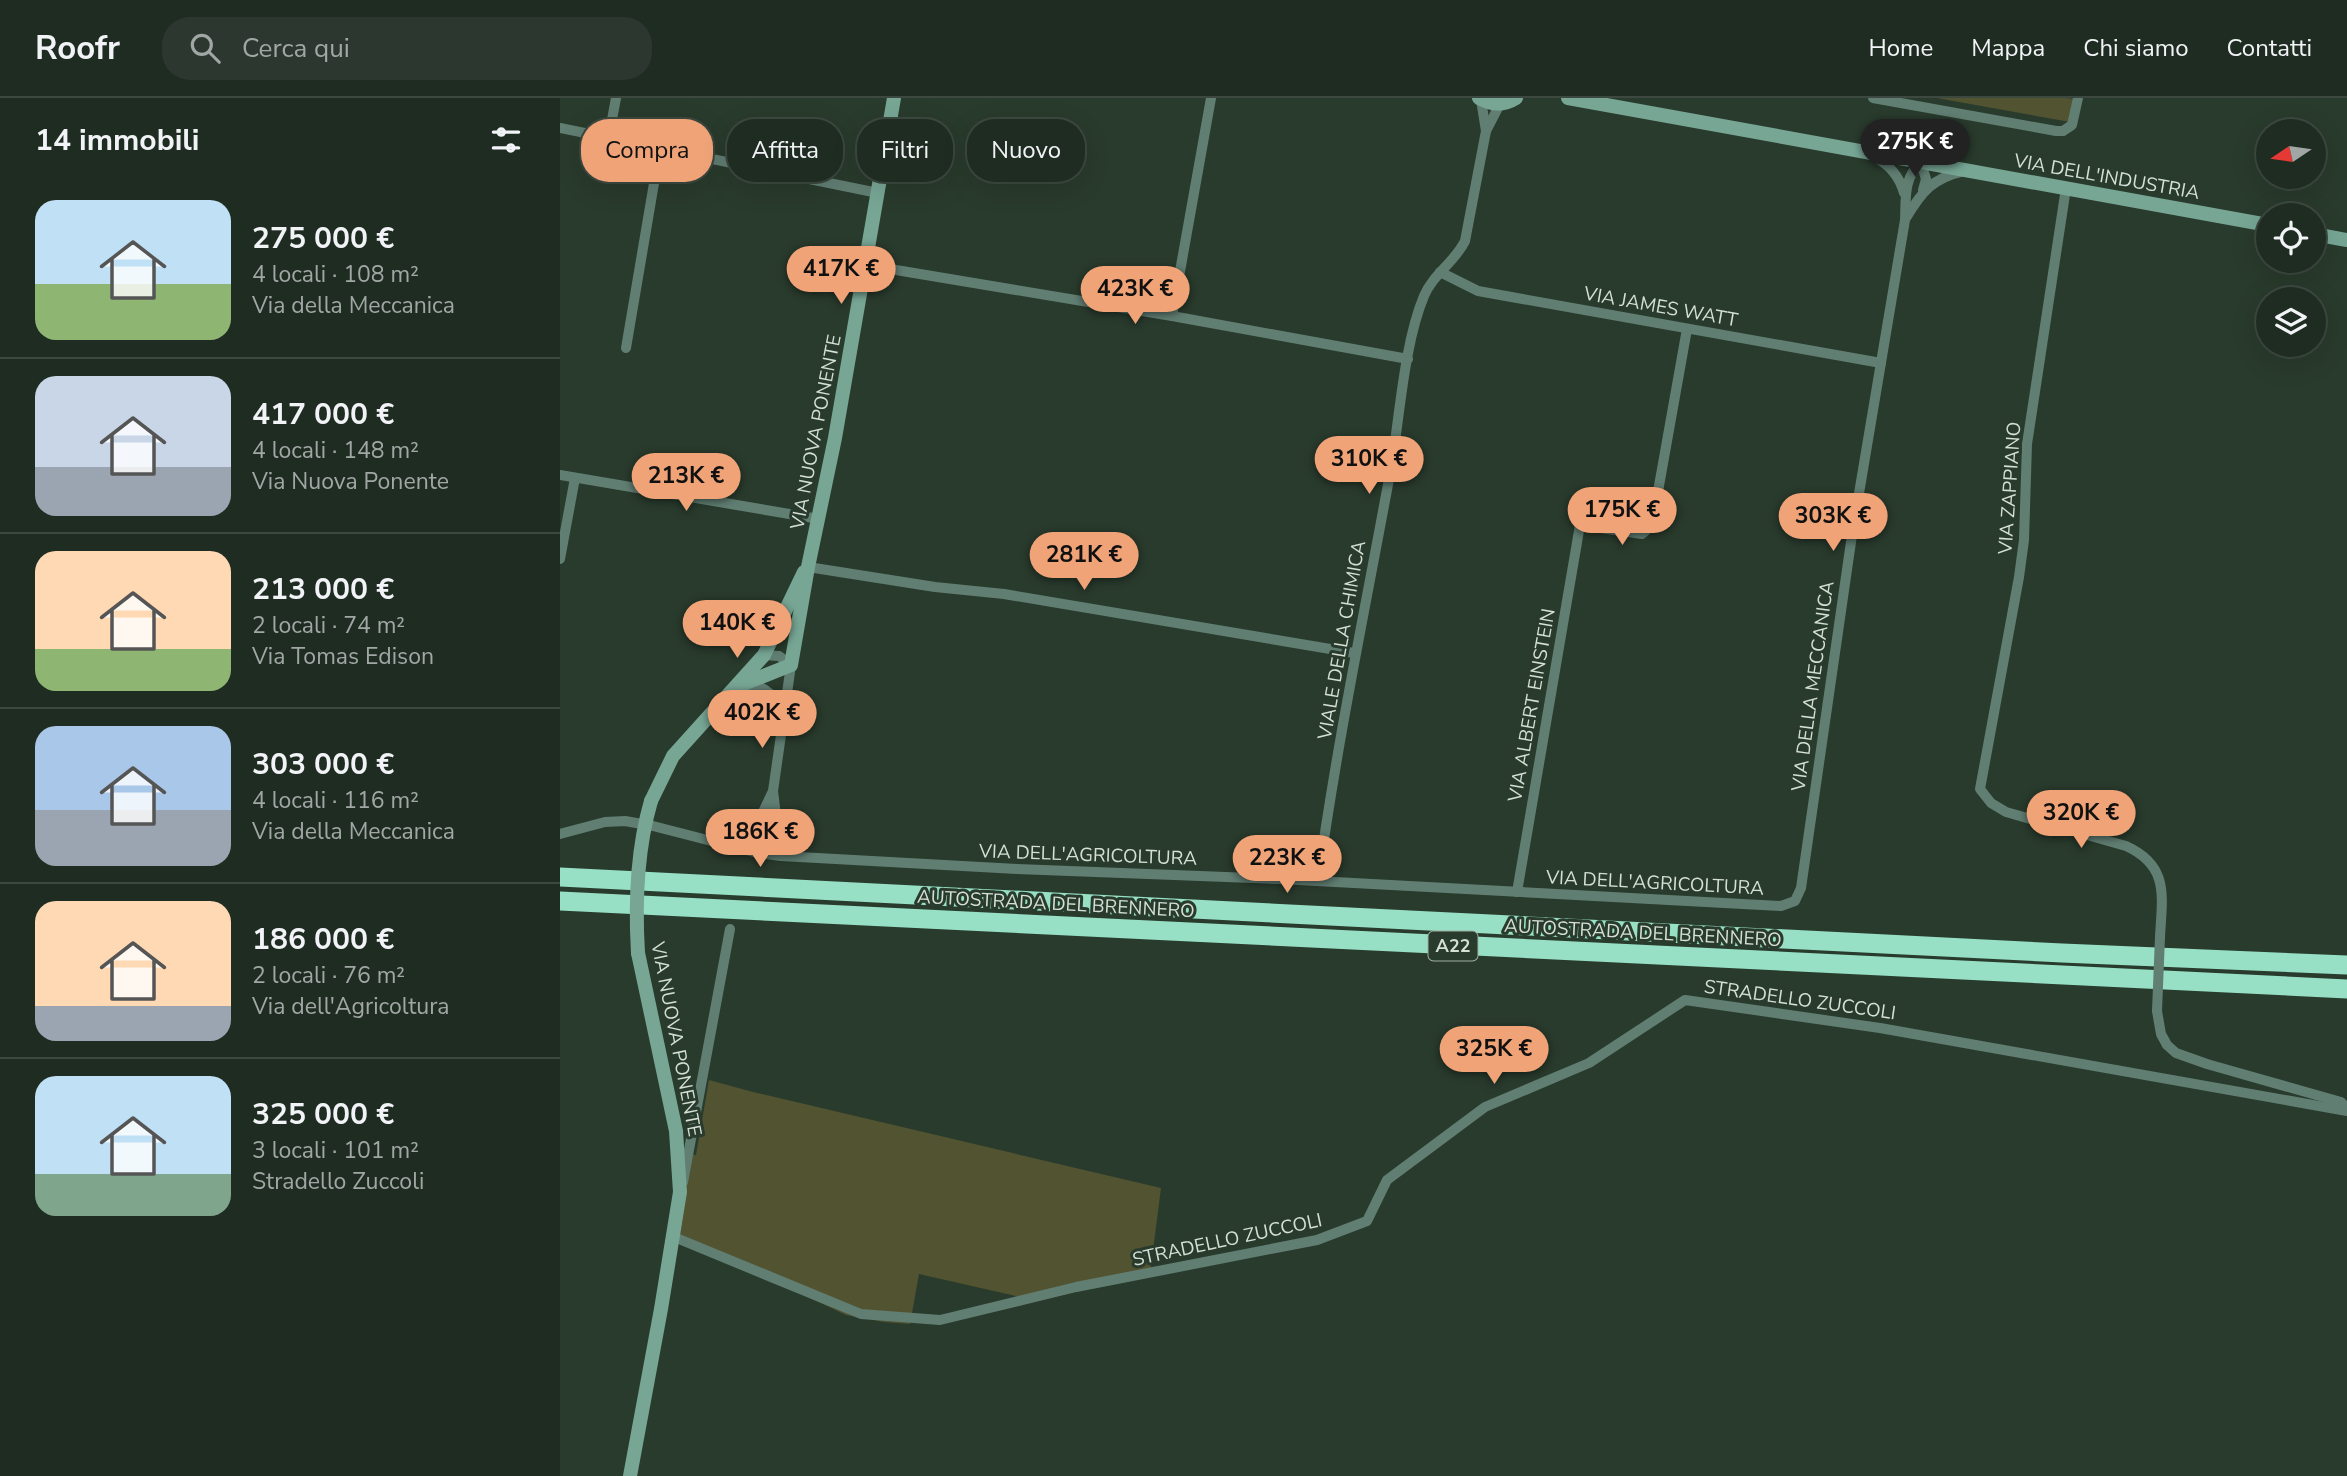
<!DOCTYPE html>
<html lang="it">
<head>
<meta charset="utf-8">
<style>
  body { margin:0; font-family:"Nunito Sans",sans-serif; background:#2c382f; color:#f1f3f6; height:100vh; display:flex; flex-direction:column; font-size:26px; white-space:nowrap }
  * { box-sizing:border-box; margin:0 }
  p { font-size:23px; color:#a1a7a5 }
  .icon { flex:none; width:38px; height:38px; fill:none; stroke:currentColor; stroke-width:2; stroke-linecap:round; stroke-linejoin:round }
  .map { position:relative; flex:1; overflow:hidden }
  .panel { display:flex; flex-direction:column; background:#1f2c22; width:560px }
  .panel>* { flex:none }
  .top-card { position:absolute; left:21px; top:21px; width:665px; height:63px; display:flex; gap:14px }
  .needle { width:46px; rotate:257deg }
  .buttons { position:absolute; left:1696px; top:21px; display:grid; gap:14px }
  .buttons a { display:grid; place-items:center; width:70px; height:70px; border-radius:50%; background:#1f2c22; box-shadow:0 7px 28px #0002,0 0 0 2px #3c4840; font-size:35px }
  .price { position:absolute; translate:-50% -60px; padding:0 16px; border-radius:24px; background:#efa377; color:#111; font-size:23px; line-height:46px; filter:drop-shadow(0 2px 4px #0008) }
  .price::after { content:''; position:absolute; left:50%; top:42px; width:21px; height:16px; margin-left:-10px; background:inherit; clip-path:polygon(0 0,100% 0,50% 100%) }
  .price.active { background:#222; color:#fff }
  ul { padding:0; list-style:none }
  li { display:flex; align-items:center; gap:21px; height:175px; padding:0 35px }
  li+li { border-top:2px solid #3c4840 }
  li span { display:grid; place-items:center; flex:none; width:196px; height:140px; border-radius:21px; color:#555 }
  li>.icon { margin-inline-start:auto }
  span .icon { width:84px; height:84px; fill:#fffc; stroke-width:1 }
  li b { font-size:30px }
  h2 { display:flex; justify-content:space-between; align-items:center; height:84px; padding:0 35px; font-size:30px }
  .pill { padding:0 24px; border-radius:28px; background:#1f2c22; box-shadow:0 7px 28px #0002,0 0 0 2px #3c4840; font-size:24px; line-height:63px }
  .pill.active { background:#efa377; color:#111 }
  header { display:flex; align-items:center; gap:42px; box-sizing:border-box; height:98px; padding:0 35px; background:#1f2c22; border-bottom:2px solid #3c4840 }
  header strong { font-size:33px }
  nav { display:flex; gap:38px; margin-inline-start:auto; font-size:24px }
  .search { width:490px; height:63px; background:#2c382f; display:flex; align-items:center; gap:18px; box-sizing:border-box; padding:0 24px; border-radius:28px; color:#a1a7a5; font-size:26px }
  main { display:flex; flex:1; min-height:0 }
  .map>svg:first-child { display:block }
  .green { fill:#525330 }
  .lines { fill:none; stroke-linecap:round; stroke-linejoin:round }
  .street { stroke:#617e73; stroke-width:10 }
  .secondary { stroke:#77a695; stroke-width:14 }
  .highway { stroke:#97e0c6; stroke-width:19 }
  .street-bridge { stroke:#617e73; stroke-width:10 }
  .secondary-bridge { stroke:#77a695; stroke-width:14 }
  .labels { text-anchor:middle; stroke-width:6; stroke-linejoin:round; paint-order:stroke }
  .shield { fill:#293b2d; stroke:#a1aea3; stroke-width:2 }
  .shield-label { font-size:18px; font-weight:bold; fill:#d4dfd6 }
  .street-label { font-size:19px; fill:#d4dfd6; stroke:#293b2d }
</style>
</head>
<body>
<header>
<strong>Roofr</strong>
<div class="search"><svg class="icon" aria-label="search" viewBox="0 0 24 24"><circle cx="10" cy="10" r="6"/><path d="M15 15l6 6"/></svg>Cerca qui</div>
<nav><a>Home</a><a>Mappa</a><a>Chi siamo</a><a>Contatti</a></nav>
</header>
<main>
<section class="panel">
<h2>14 immobili<svg class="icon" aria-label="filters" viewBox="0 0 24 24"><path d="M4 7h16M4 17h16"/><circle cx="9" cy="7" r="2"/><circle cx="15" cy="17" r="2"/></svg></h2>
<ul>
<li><span style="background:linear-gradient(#bfe0f5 60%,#8fb573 0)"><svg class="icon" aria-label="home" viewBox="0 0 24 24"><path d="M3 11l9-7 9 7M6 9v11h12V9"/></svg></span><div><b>275 000 €</b><p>4 locali · 108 m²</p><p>Via della Meccanica</p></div></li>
<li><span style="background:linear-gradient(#c9d6e8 65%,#9aa5b1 0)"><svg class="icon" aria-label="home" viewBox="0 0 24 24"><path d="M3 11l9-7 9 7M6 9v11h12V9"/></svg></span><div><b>417 000 €</b><p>4 locali · 148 m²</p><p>Via Nuova Ponente</p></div></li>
<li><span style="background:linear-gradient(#ffd9b3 70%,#8fb573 0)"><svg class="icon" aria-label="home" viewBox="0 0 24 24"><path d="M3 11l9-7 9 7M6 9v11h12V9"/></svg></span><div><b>213 000 €</b><p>2 locali · 74 m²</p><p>Via Tomas Edison</p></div></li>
<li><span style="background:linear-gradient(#a9c7e8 60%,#9aa5b1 0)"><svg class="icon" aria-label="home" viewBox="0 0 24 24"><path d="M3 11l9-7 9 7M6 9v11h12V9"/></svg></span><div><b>303 000 €</b><p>4 locali · 116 m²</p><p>Via della Meccanica</p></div></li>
<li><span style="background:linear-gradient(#ffd9b3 75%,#9aa5b1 0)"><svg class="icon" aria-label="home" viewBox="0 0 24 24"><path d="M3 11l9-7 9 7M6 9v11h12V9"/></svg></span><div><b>186 000 €</b><p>2 locali · 76 m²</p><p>Via dell'Agricoltura</p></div></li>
<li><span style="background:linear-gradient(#bfe0f5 70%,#7fa58c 0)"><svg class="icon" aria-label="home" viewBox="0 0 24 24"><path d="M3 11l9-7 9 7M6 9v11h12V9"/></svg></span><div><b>325 000 €</b><p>3 locali · 101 m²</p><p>Stradello Zuccoli</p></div></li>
</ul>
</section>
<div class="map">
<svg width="1787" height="1378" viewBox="0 0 1787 1378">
  <rect width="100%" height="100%" fill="#293b2d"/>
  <g class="green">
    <path d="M1377,0H1506L1514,1L1510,24Z"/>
    <path d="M149,982L193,994L601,1090L590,1176L478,1203L359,1176L350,1226L324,1224L286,1217L111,1134L126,1055L136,1057Z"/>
  </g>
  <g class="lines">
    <g class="street">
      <path d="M1313,0L1496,33H1503L1512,27L1518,0"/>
      <path d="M921,2L926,33"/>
      <path d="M0,30L318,95"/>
      <path d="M49,38L56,0"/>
      <path d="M1313,58C1329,67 1339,77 1344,95"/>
      <path d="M1506,90L1467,346L1464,442L1459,479L1420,691L1431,705L1446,714L1566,748C1610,768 1602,799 1600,839"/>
      <path d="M1346,120C1362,93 1373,80 1404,73"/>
      <path d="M306,167L612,218L848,261"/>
      <path d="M880,174L918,193L1321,265"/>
      <path d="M612,218L651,0"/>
      <path d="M66,250L100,50"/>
      <path d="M0,377L259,421"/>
      <path d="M0,461L15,380"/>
      <path d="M248,469L375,489L444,496L794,555"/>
      <path d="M186,587C206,586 215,599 222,615"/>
      <path d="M213,693L221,758"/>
      <path d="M0,736L45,724L65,723L93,728L198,755L221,758L457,771L719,781L1221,808L1235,803L1241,790L1292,437L1345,122C1346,102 1343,79 1361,65L1366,81L1363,92"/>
      <path d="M185,752L213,693L231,567L219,558L204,557"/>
      <path d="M758,783C777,644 806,507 831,370C840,317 844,246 864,198C873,176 895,164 905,143L926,33L940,6"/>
      <path d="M957,794L1020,427L1082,436L1092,427L1127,231"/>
      <path d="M1597,913L1601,936L1607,947L1616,955L1647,966L1781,1004L1787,1010"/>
      <path d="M123,1084L170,831"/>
      <path d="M114,1139L301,1216L380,1222L516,1189L757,1142L807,1123L827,1082L925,1009L1029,965L1125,902L1320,930L1787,1013"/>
    </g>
    <g class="secondary">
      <path d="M919,0C932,7 943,8 956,0"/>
      <path d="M1008,0L1708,127"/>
      <path d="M1754,136L1787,142"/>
      <path d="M176,589L231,567L248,469L275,340L334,0"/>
      <path d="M91,703L113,658L204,557L244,474"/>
      <path d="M70,1378L101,1211L120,1094L116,1033L78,855"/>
    </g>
    <g class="highway">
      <path d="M0,779L1502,855L1787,867"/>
      <path d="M0,803L1787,891"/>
    </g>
    <path class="street-bridge" d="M1597,913L1600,839"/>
    <path class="secondary-bridge" d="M78,855C75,805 77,751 91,703"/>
  </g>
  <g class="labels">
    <rect class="shield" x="868.5" y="833.5" width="49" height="29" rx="5"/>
    <g class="shield-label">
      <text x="893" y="854">A22</text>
    </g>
    <g class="street-label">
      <text transform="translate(1547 78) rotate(10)" y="7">VIA DELL'INDUSTRIA</text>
      <text transform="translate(1101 208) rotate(10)" y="7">VIA JAMES WATT</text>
      <text transform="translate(255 334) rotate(-79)" y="7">VIA NUOVA PONENTE</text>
      <text transform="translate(1449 390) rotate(-86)" y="7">VIA ZAPPIANO</text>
      <text transform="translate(781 542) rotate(-80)" y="7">VIALE DELLA CHIMICA</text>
      <text transform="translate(1252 588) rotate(-82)" y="7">VIA DELLA MECCANICA</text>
      <text transform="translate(971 607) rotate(-80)" y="7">VIA ALBERT EINSTEIN</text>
      <text transform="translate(528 756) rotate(2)" y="7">VIA DELL'AGRICOLTURA</text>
      <text transform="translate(1095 784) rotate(3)" y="7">VIA DELL'AGRICOLTURA</text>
      <text transform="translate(496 805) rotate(3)" y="7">AUTOSTRADA DEL BRENNERO</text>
      <text transform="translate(1083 834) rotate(3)" y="7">AUTOSTRADA DEL BRENNERO</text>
      <text transform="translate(1240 901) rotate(8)" y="7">STRADELLO ZUCCOLI</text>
      <text transform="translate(117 941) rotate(79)" y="7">VIA NUOVA PONENTE</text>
      <text transform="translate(667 1141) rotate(-12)" y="7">STRADELLO ZUCCOLI</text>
    </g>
  </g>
</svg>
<div class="buttons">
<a><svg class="needle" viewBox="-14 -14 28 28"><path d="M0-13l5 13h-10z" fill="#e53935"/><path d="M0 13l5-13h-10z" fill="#a1a7a5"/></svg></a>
<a><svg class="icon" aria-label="locate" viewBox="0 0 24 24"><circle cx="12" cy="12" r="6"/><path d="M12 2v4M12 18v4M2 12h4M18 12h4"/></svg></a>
<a><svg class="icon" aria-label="layers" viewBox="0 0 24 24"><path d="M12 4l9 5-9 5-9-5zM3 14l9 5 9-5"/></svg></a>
</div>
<b class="price active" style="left:1355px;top:81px">275K €</b>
<b class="price" style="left:281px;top:208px">417K €</b>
<b class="price" style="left:575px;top:228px">423K €</b>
<b class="price" style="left:809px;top:398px">310K €</b>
<b class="price" style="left:126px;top:415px">213K €</b>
<b class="price" style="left:1062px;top:449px">175K €</b>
<b class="price" style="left:1273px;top:455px">303K €</b>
<b class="price" style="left:524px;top:494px">281K €</b>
<b class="price" style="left:177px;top:562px">140K €</b>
<b class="price" style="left:202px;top:652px">402K €</b>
<b class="price" style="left:1521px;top:752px">320K €</b>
<b class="price" style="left:200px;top:771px">186K €</b>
<b class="price" style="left:727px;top:797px">223K €</b>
<b class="price" style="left:934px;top:988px">325K €</b>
<div class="top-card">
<a class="pill active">Compra</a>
<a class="pill">Affitta</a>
<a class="pill">Filtri</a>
<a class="pill">Nuovo</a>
</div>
</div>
</main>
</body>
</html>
